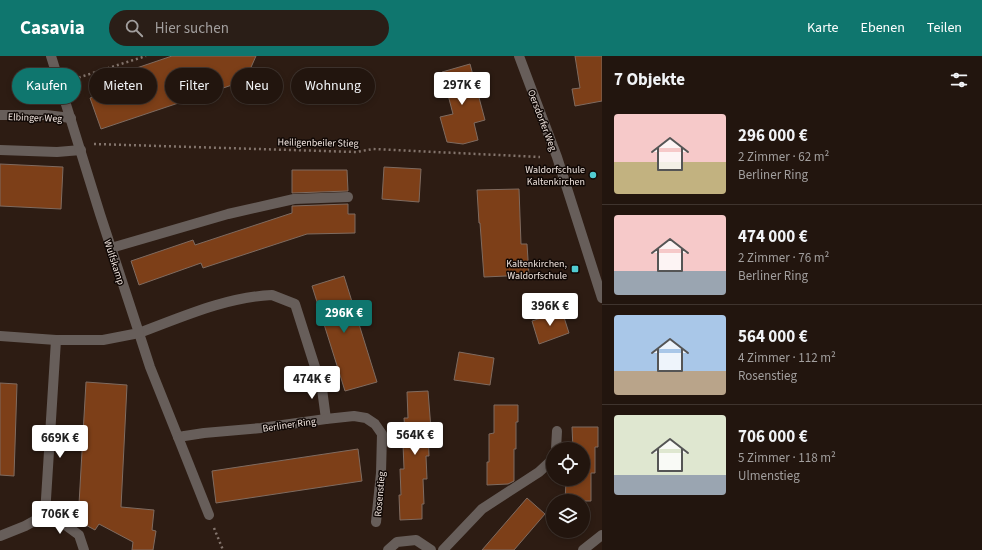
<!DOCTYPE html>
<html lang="de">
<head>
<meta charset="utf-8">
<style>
  body { margin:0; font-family:"Source Sans 3",sans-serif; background:#2a1e17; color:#f1f3f6; height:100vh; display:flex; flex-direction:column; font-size:15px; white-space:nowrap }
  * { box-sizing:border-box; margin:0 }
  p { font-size:13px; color:#a29f9e }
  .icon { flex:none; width:22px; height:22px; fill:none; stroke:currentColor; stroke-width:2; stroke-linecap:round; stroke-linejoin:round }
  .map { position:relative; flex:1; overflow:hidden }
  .side { display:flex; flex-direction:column; background:#22150e; width:380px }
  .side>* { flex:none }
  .guide { position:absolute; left:12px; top:12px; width:380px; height:36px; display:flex; gap:8px }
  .buttons { position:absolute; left:546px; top:386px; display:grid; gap:8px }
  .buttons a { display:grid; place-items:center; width:44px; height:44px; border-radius:50%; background:#22150e; box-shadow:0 2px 6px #0003,0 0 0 1px #3f342e; font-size:20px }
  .price { position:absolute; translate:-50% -34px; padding:0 9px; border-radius:4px; background:#fff; color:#222; font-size:13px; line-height:26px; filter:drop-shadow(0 1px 2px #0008) }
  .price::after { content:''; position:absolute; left:50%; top:24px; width:12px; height:9px; margin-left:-6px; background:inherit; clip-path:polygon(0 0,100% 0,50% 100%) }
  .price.selected { background:#0f766e; color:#fff }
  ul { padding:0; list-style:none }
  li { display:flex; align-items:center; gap:12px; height:100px; padding:0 12px }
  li+li { border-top:1px solid #3f342e }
  li span { display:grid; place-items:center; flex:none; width:112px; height:80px; border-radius:4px; color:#555 }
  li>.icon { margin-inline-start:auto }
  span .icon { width:48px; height:48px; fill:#fffc; stroke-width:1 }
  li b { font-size:17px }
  h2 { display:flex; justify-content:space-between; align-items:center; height:48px; padding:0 12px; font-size:17px }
  .chip { padding:0 14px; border-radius:18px; background:#22150e; box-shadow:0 2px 6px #0003,0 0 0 1px #3f342e; font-size:14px; line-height:36px }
  .chip.selected { background:#0f766e; color:#fff }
  header { display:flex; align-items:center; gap:24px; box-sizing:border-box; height:56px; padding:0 20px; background:#0f766e; color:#fff }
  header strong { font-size:19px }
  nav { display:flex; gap:22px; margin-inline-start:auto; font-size:14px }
  .search { width:280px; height:36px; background:#2a1e17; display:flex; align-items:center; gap:10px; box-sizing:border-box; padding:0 14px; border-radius:22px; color:#a29f9e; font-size:15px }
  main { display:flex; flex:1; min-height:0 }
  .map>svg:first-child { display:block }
  .building { fill:#7d3f18; stroke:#7f6b60 }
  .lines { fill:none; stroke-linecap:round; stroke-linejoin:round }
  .path { stroke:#83746c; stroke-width:2.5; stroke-dasharray:2 3; stroke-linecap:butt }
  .minor { stroke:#675e5a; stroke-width:10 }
  .poi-dot { fill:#51ccd2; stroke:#100805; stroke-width:1.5 }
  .labels { text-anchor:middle; stroke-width:3; stroke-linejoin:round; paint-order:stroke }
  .street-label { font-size:10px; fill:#efe3dd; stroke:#100805 }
  .poi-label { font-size:10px; fill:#efe3dd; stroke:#100805; text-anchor:end }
</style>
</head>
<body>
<header>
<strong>Casavia</strong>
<div class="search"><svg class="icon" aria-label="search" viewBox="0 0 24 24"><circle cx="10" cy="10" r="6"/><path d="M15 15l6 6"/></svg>Hier suchen</div>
<nav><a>Karte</a><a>Ebenen</a><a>Teilen</a></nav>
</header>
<main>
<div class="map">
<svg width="602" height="494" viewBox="0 0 602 494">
  <rect width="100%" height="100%" fill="#2d1c13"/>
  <g class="building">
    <path d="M172,0H256L248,18L242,21L241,26L101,73L90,42L98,39L94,29L114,23L113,20Z"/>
    <path d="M575,0H602V45L575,50L572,33L580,32Z"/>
    <path d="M470,8L485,64L474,67L478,84L463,88L447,86L440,61L453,58L442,16Z"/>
    <path d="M0,108L63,111L61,153L0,150Z"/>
    <path d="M384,111L421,113L419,146L382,143Z"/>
    <path d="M292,114H347L348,135L292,137Z"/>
    <path d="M519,133L521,188H527L529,219L484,221L480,167H479L477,134Z"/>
    <path d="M348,148V158H355V177L307,178L203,212L201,207L139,229L131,205L193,184L195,189L292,157V150Z"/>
    <path d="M344,220L377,326L345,335L312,230Z"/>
    <path d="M562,255L569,277L539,288L532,265Z"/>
    <path d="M459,296L494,302L490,329L454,324Z"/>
    <path d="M86,326L127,329L121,451L154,454L152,474L156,475L153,494H132L133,486L99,468L95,474L52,451V446L79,448Z"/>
    <path d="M0,327L17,328L14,420L0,419Z"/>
    <path d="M428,335L431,373H428L429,400H426L427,423H423L424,448H422V463L400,464L399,439H401L400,413H404L403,388H406L404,362H408L407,336Z"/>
    <path d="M494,349H518V366H516V393H514V425L508,428L487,429V406H489V378L494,377Z"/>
    <path d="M572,371H598V391H595V417H591V445H565L566,425H567V423H583V393H573Z"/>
    <path d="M358,393L362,425L216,447L212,415Z"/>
    <path d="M527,442L545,458L514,494H482Z"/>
  </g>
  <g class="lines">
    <g class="path">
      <path d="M74,23L146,0"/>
      <path d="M94,88L356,96L373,93L540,101"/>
      <path d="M214,472L223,494"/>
    </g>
    <g class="minor">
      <path d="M519,0L557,101L602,242"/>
      <path d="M0,59H46L71,62"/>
      <path d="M0,94L57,96L81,94"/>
      <path d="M111,192L228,158L294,143L348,141"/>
      <path d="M272,239L295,248L322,333L326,363L261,372L204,377L178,381L150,311L139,277C182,261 226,241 272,239Z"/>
      <path d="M0,280L56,284H103L139,277L100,158L51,0"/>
      <path d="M326,363L354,360L366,362L375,368L382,378L381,417L376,466"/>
      <path d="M178,381L209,459"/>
      <path d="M556,393L557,375"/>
      <path d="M45,459L60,465L79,479L84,494"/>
      <path d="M0,480L25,470L45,459L56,284"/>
      <path d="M388,494L397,486L416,484L431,494"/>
      <path d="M443,494L482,453L539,416L553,403"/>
      <path d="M583,494L602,479"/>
    </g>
  </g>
  <g class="poi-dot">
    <circle cx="593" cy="119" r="4"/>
    <rect x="571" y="209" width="8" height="8" rx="2"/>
  </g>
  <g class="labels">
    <g class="street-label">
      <text transform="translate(35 61) rotate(2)" y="4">Elbinger Weg</text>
      <text transform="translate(543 64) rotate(69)" y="4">Oersdorfer Weg</text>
      <text transform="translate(318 86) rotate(1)" y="4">Heiligenbeiler Stieg</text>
      <text transform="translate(115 206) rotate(72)" y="4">Wulfskamp</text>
      <text transform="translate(289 368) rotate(-8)" y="4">Berliner Ring</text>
      <text transform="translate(379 438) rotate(-85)" y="4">Rosenstieg</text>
    </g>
    <g class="poi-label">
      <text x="585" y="117">Waldorfschule<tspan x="585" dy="12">Kaltenkirchen</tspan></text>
      <text x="567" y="211">Kaltenkirchen,<tspan x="567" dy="12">Waldorfschule</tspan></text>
    </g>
  </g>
</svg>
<div class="buttons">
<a><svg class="icon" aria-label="locate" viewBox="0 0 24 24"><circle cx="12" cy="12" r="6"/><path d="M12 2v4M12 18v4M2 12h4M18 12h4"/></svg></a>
<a><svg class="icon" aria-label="layers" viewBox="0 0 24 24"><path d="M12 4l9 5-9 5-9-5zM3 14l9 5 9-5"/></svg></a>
</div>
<b class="price" style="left:462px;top:50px">297K €</b>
<b class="price" style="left:550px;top:271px">396K €</b>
<b class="price selected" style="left:344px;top:278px">296K €</b>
<b class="price" style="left:312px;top:344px">474K €</b>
<b class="price" style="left:415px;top:400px">564K €</b>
<b class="price" style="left:60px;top:403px">669K €</b>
<b class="price" style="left:60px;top:479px">706K €</b>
<div class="guide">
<a class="chip selected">Kaufen</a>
<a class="chip">Mieten</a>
<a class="chip">Filter</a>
<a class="chip">Neu</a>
<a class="chip">Wohnung</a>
</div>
</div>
<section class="side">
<h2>7 Objekte<svg class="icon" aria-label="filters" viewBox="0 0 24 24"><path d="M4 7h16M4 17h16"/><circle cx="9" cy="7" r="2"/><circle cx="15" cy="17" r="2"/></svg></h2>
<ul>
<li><span style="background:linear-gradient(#f6c9c9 60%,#c2b280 0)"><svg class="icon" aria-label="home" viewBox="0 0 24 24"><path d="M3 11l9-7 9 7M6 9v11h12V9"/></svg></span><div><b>296 000 €</b><p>2 Zimmer · 62 m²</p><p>Berliner Ring</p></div></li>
<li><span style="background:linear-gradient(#f6c9c9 70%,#9aa5b1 0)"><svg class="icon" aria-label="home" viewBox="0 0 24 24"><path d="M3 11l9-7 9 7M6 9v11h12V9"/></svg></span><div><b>474 000 €</b><p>2 Zimmer · 76 m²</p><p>Berliner Ring</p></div></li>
<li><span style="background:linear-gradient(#a9c7e8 70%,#b9a48a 0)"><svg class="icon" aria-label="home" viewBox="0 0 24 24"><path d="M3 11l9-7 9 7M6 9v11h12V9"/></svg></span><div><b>564 000 €</b><p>4 Zimmer · 112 m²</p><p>Rosenstieg</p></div></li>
<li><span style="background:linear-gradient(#dfe7d0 75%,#9aa5b1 0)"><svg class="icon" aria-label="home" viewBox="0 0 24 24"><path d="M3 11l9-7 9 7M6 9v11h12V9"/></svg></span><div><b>706 000 €</b><p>5 Zimmer · 118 m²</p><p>Ulmenstieg</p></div></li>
</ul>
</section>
</main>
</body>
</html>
